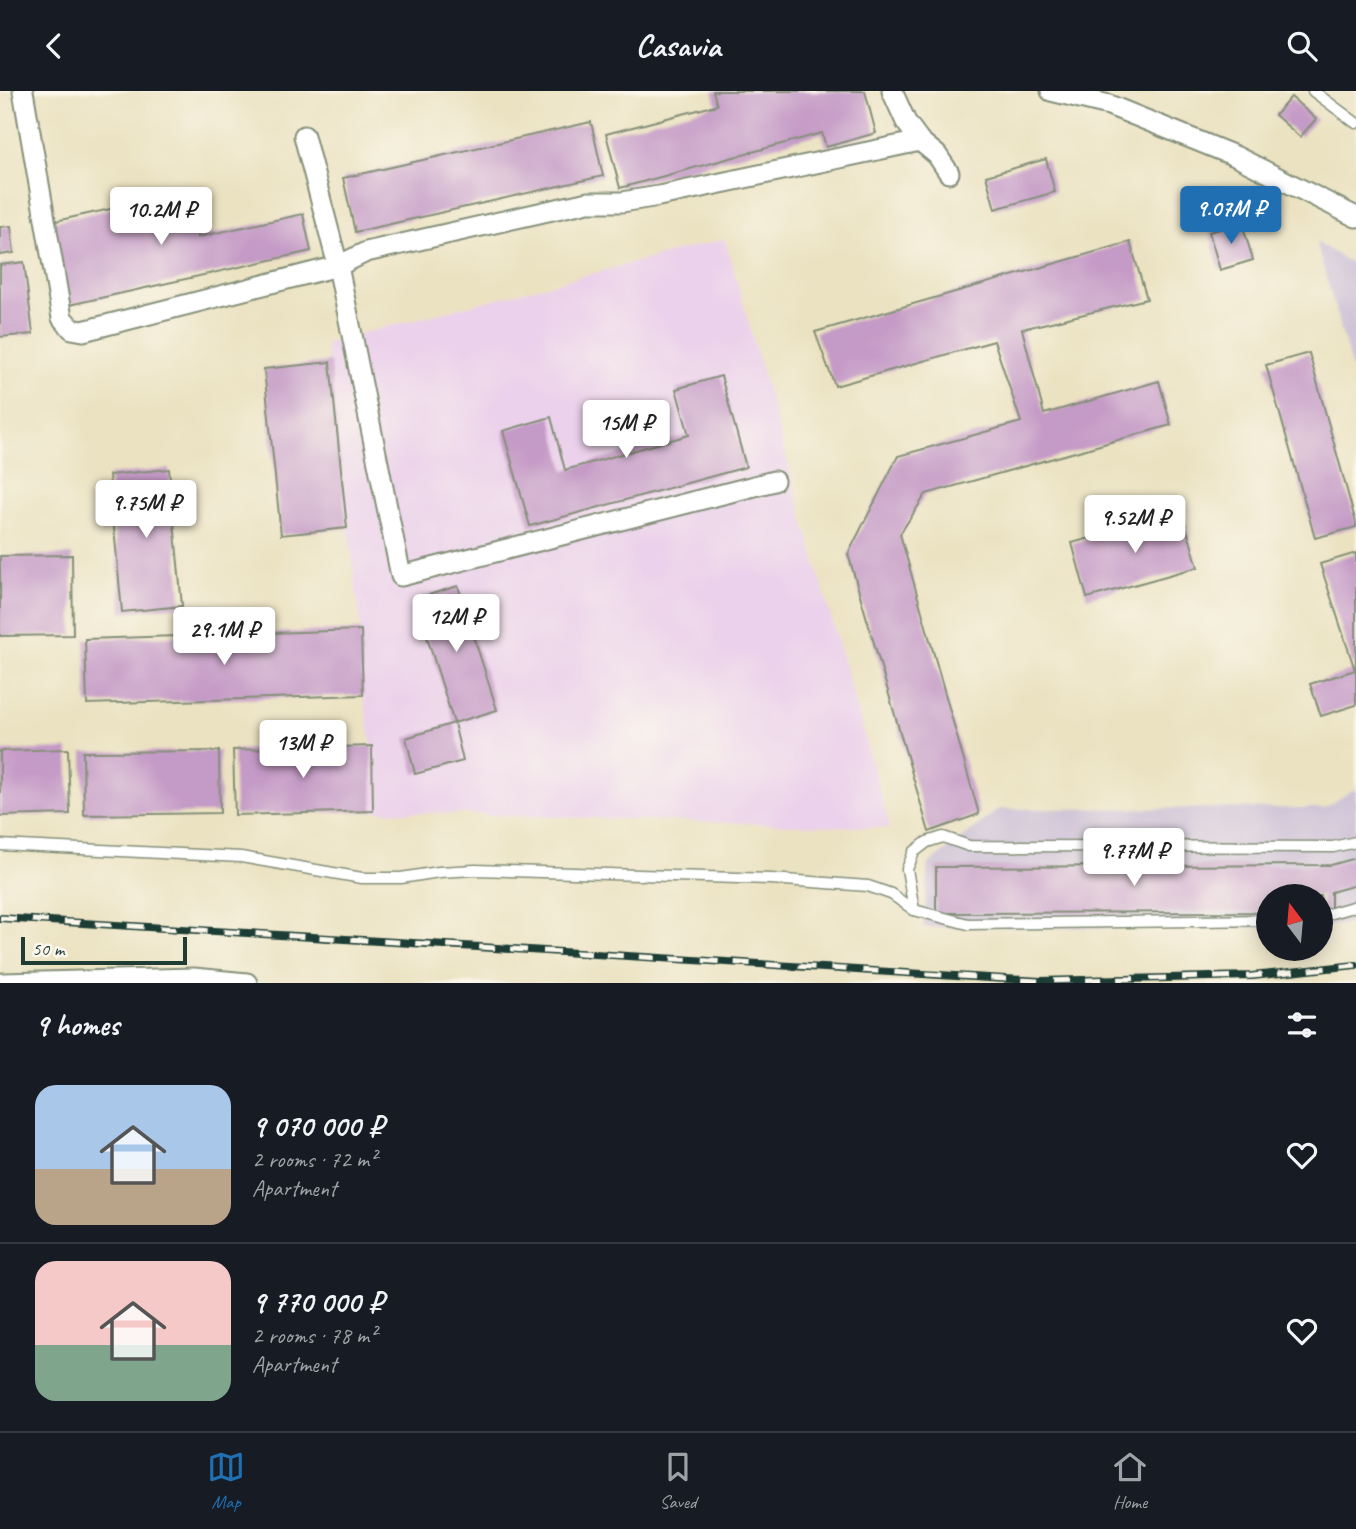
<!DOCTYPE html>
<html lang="en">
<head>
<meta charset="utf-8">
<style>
  body { margin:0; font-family:Caveat,sans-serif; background:#20242c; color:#f1f3f6; height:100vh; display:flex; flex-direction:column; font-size:26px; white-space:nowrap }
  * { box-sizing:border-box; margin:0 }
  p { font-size:23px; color:#9ea1a6 }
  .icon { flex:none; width:38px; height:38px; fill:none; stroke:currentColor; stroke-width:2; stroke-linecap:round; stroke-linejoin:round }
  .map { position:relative; height:892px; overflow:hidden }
  .sheet { display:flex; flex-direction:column; background:#171b24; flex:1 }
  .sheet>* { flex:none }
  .needle { width:46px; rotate:344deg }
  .buttons { position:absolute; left:1256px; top:793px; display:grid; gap:14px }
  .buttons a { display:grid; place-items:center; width:77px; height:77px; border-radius:50%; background:#171b24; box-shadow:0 4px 18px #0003; font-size:35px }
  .scale { position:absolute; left:21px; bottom:18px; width:166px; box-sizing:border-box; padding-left:7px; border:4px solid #1f3d34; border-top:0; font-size:19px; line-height:24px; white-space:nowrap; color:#1f3d34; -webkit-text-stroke:5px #fbf7ec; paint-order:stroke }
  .price { position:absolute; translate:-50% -60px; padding:0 16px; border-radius:7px; background:#fff; color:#222; font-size:23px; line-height:46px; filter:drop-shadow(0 2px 4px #0008) }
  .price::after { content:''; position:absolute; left:50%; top:42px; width:21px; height:16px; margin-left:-10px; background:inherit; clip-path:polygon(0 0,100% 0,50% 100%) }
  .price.on { background:#1f6fb2; color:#fff }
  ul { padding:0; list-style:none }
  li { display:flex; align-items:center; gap:21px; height:175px; padding:0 35px }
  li+li { border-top:2px solid #363941 }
  li span { display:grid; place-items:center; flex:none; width:196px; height:140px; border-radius:21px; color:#555 }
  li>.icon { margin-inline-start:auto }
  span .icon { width:84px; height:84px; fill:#fffc; stroke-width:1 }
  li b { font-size:30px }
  h2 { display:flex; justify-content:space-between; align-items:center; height:84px; padding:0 35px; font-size:30px }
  header { display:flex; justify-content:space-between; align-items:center; height:91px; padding:0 35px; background:#171b24; font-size:32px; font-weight:800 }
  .menu { display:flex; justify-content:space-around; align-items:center; height:98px; border-top:2px solid #363941; background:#171b24; font-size:19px; color:#9ea1a6 }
  .menu a { display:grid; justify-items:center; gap:4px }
  .menu .on { color:#1f6fb2 }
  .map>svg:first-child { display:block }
  .built { fill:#ebd1eb }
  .industrial { fill:#cbbfd5 }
  .building { fill:#c49ac6 }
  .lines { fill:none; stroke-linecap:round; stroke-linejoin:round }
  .lane-casing { stroke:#85907a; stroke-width:13 }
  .street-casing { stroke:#85907a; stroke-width:23 }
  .lane { stroke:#fff; stroke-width:10 }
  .street { stroke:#fff; stroke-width:19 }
  .rail-casing { stroke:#1f3d34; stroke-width:8 }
  .rail { stroke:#fbf7ec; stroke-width:5; stroke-dasharray:16; stroke-linecap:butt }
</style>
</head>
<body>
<header><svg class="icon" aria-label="back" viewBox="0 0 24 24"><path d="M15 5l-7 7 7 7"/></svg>Casavia<svg class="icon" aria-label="search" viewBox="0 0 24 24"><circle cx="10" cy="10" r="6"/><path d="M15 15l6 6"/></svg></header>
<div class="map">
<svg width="1356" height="892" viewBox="0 0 1356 892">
  <rect width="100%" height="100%" fill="#fbf7ec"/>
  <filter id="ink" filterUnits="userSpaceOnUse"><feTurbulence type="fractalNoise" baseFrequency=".0143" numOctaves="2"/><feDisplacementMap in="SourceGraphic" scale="14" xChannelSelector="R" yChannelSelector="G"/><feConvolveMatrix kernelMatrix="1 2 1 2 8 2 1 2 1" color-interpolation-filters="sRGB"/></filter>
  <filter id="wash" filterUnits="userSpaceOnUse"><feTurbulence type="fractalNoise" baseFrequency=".00686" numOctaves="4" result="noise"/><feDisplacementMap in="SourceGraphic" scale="28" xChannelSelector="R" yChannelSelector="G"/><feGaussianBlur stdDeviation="1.57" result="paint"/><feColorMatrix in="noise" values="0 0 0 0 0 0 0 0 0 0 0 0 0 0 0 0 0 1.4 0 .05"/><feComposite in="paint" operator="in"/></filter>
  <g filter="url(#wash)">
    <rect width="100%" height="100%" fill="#ebe2c1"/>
    <path class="built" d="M725,148L890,737L373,720L372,655L363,604L361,539L325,252Z"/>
    <g class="industrial">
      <path d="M1316,151L1356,175V292Z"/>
      <path d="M1356,697V831L1321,837V805H1269V837L923,836L929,773L999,718L1324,717Z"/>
    </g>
    <g id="blocks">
      <g class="building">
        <path d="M713,0H865L876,42L826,56L822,42L620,97L606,43L717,14Z"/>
        <path d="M1291,6L1316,28L1300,46L1275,24Z"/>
        <path d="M591,31L603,85L355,141L343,87Z"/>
        <path d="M1046,68L1055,101L995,118L986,85Z"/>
        <path d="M188,101L198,146L303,123L311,160L69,214L51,131Z"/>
        <path d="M1242,132L1253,169L1220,179L1209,141Z"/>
        <path d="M11,135L14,162L0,164V136Z"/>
        <path d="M1130,151L1147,208L1022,238L1044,323L1159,290L1171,334L926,403L900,443L979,723L929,741L848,463L898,365L1021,331L994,250L835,295L815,241Z"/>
        <path d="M24,171L33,243L0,246V174Z"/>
        <path d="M1309,262L1356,432V436L1315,447L1266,274Z"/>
        <path d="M330,271L347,437L281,444L264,278Z"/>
        <path d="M721,285L746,376L530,435L503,340L551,326L565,379L689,344L676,298Z"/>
        <path d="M169,378L182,515L122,521L109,384Z"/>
        <path d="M1182,422L1198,476L1087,507L1072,452Z"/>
        <path d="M1356,462V614L1321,625L1310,593L1355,579L1320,473Z"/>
        <path d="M72,464L73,544L0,545V465Z"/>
        <path d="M458,495L497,619L454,632L415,508Z"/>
        <path d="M361,539L363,604L87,613L85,548Z"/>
        <path d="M454,632L463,670L415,683L406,647Z"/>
        <path d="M372,655L373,720L235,724L233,659Z"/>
        <path d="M68,658L70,723L0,725V660Z"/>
        <path d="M219,660L220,722L84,724L83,661Z"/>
        <path d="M1356,767V794L1331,801V820H1321V805H1269V821L936,822V776L1331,774Z"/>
      </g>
    </g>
  </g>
  <g filter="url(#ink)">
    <use href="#blocks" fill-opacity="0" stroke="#85907a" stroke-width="2"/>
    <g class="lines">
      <g class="lane-casing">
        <g id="lane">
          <path d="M1313,0L1356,32"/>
          <path d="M0,754L241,766L362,787H401L439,781L475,779L771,788L868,795L891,803L914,819L968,833L1269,829"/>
          <path d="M914,819L907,778L914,761L927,751L943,746L969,755L1333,756L1356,751"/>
          <path d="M1321,825L1356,815"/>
        </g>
      </g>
      <g class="street-casing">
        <g id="street">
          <path d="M23,0L62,227L72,238L83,240L338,175L366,161L588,111H622L659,105L920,50L906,31L892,0"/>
          <path d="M1051,0L1109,14L1235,65L1356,126"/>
          <path d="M304,45L338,175L401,485L774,390"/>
          <path d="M920,50L937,64L949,82"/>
          <path d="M3,892L194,887L247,892"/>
        </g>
      </g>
      <use href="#lane" class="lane"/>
      <use href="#street" class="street"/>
      <g class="rail-casing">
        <path id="rail" d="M0,827L1040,890L1252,885L1356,874"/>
      </g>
      <use href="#rail" class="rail"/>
    </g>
  </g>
</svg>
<div class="buttons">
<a><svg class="needle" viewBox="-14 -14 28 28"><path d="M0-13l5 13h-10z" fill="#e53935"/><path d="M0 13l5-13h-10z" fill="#9ea1a6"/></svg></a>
</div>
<div class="scale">50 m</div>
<b class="price on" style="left:1231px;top:155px">9.07M ₽</b>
<b class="price" style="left:161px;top:156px">10.2M ₽</b>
<b class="price" style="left:626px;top:369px">15M ₽</b>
<b class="price" style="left:146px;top:449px">9.75M ₽</b>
<b class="price" style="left:1135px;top:464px">9.52M ₽</b>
<b class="price" style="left:456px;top:563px">12M ₽</b>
<b class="price" style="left:224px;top:576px">29.1M ₽</b>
<b class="price" style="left:303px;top:689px">13M ₽</b>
<b class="price" style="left:1134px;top:797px">9.77M ₽</b>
</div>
<section class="sheet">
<h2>9 homes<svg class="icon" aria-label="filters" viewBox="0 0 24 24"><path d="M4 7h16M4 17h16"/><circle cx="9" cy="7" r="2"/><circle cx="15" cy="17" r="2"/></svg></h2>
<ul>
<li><span style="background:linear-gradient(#a9c7e8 60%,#b9a48a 0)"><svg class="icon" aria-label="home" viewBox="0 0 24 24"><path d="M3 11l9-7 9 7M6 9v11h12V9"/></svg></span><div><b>9 070 000 ₽</b><p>2 rooms · 72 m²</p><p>Apartment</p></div><svg class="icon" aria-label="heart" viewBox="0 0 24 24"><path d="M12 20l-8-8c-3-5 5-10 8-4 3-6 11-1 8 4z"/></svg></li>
<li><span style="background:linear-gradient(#f6c9c9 60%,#7fa58c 0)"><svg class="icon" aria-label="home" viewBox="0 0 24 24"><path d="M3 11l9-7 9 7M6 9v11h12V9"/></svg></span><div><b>9 770 000 ₽</b><p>2 rooms · 78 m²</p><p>Apartment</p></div><svg class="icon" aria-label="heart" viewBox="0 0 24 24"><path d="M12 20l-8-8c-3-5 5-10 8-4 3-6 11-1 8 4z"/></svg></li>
</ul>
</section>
<nav class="menu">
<a class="on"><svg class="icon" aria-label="map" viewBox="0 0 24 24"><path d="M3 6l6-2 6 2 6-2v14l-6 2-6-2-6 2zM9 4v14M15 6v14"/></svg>Map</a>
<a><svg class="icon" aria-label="saved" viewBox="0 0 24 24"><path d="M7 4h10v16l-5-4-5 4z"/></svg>Saved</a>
<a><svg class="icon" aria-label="home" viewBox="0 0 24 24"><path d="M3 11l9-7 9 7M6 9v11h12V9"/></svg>Home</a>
</nav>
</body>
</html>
